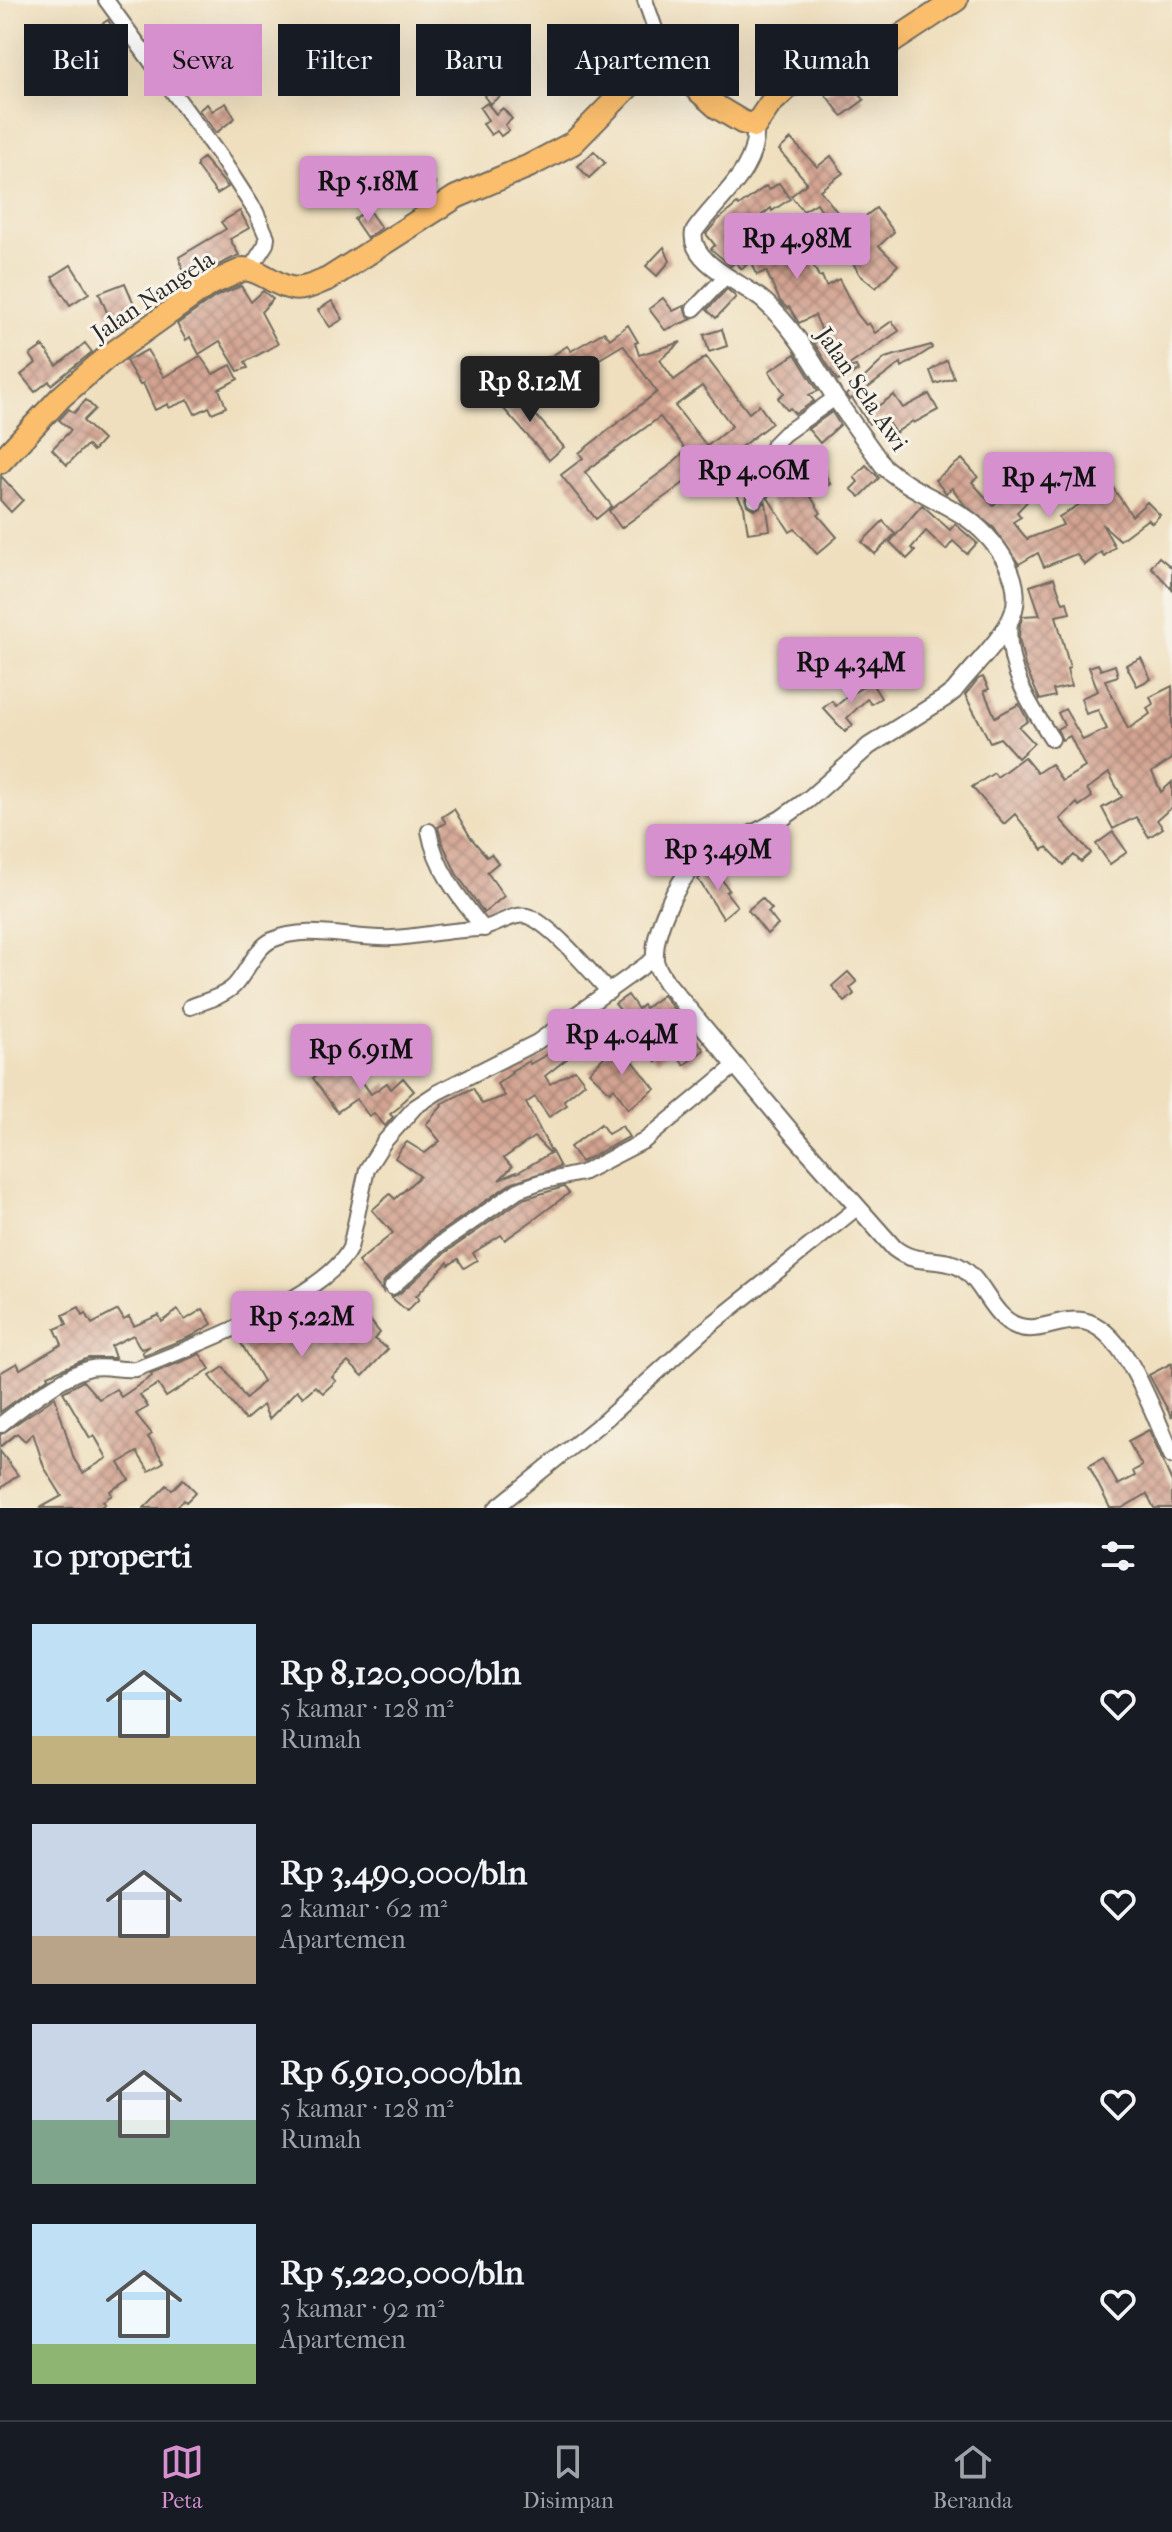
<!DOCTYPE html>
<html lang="id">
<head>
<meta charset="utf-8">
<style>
  body { margin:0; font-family:"IM FELL French Canon",serif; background:#242831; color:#f1f3f6; height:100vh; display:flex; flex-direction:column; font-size:30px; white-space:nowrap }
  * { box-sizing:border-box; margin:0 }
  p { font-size:26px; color:#9ea1a6 }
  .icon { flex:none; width:44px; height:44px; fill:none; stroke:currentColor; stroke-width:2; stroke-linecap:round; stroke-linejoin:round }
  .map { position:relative; height:1508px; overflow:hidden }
  .sheet { display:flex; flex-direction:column; background:#171b24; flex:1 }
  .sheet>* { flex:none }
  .guide { position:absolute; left:24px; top:24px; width:1124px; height:72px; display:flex; gap:16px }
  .price { position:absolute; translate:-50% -68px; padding:0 18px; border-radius:8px; background:#d690ce; color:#111; font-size:26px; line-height:52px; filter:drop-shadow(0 2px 4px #0008) }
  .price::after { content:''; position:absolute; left:50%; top:48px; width:24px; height:18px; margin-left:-12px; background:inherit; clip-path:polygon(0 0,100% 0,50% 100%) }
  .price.active { background:#222; color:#fff }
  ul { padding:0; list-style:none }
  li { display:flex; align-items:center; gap:24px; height:200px; padding:0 32px }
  li span { display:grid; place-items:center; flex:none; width:224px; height:160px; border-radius:0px; color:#555 }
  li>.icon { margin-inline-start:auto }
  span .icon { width:96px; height:96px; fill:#fffc; stroke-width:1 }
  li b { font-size:34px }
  h2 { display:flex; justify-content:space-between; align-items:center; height:96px; padding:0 32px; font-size:34px }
  .chip { padding:0 28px; border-radius:0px; background:#171b24; box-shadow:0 8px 32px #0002; font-size:28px; line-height:72px }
  .chip.active { background:#d690ce; color:#111 }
  .tabs { display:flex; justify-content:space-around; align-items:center; height:112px; border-top:2px solid #363941; background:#171b24; font-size:22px; color:#9ea1a6 }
  .tabs a { display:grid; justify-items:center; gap:4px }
  .tabs .active { color:#d690ce }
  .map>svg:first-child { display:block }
  .building { fill:url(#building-cross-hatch); fill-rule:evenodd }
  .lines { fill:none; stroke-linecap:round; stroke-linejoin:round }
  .minor-casing { stroke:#706a5e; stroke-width:18 }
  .tertiary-casing { stroke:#706a5e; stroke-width:20 }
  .primary-casing { stroke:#706a5e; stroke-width:26 }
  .minor { stroke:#fff; stroke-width:14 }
  .tertiary { stroke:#fff; stroke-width:16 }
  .primary { stroke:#fabe6d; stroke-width:22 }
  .labels { text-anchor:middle; stroke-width:6; stroke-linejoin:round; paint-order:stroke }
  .street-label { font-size:24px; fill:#2b2b2b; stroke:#f7f3e8 }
</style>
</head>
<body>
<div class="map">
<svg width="1172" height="1508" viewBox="0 0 1172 1508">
  <defs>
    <pattern id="building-cross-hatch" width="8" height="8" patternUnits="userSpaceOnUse" patternTransform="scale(2)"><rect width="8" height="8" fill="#d3a391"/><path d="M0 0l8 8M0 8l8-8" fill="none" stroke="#ab8577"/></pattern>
  </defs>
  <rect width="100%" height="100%" fill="#f7f3e8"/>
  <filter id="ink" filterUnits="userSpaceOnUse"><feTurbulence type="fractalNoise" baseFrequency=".0125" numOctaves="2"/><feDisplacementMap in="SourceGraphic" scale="16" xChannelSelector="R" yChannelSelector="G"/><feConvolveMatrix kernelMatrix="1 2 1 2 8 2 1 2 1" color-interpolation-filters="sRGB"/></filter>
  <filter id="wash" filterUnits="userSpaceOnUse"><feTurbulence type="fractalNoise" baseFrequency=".006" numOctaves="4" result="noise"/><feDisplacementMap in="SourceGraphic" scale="32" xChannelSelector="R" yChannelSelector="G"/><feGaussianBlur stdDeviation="1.8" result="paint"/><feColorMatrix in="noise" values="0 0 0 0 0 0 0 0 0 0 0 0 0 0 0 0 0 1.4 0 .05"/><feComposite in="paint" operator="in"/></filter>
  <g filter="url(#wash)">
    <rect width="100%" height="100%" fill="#efdfbe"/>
    <g id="blocks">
      <g class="building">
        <path d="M108,20L114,30L87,48L90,53L77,59L68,50L72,48L71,45Z"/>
        <path d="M117,54L127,69L97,89L93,85L111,68L106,61Z"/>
        <path d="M511,75L517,83L490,104L484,96Z"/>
        <path d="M846,76L864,100L842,116L825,94Z"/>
        <path d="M226,103L235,118L216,133L199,110L207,104L212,111Z"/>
        <path d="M487,103L496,114L503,108L512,119L505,125L509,130L501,136L497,131L491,135L483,124L488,120L480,108Z"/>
        <path d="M791,139L817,167L831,156L843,173L820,190L850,228L876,208L894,232L879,246L898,265L876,288L860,275L853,263V259L845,249L817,203L803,211L791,196L806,184V181L779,150Z"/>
        <path d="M594,151L605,163L589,178L578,166Z"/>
        <path d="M203,158L228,187L217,194L197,167V163Z"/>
        <path d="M404,158L416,171L420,167L436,184L416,202L399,184L394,188L387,181L392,176L388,173Z"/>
        <path d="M779,183L790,199L772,211L771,208L752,223L767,245L782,232L795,246L818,222L823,226L806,250L819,277L822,276L826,286L839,279L857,314L866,325L869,323L875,333L892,321L899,331L842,370L856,366L858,371L838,381L814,343L824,336L815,315L799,323L789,307L787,308L780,301L766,271L757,275L751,260L742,269L735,262L731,266L711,249L715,245L706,234L718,220L737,204L739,206L766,186L769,190Z"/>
        <path d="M368,209L381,228L367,238L354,219Z"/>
        <path d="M240,211L249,228L230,239L239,255L187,280L179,257L226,229L221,222Z"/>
        <path d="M664,247L670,261L657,276L646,266Z"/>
        <path d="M71,265L89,293L70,305L52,277Z"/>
        <path d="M125,283L137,311L111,322L99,293Z"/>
        <path d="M241,286L251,302L263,291L273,299L261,312L278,344L245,362L248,368L238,371L220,341L199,354L190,337L186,340L177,324L215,297Z"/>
        <path d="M727,289L736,297L716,318L707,310Z"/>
        <path d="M663,298L673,311L684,306L687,316L692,319L665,330L649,309Z"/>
        <path d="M332,301L343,319L330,327L318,310Z"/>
        <path d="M628,325L638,342L635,343L639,355L681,342L660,360L674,380L706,357L749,413L759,405L772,423L716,466L711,460L681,485L621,528L609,511L668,467L686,450L660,417L585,472L612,506L596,519L561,475L583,458L579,453L657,392L623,345L586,367L581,359L551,378L541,363L567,346L571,351L604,332L610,339ZM702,386L732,426L707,446L675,406Z"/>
        <path d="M722,329L727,346L709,352L704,335Z"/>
        <path d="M85,343L92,352L51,385L49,381L35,392L21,375L36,363L30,355L43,346L57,366Z"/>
        <path d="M931,345L932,348L902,367L901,363L864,391L875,408L894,395L903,408L929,394L938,410L914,423L913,421L895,433L884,417L869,424L852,398L850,400L846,395L885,358Z"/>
        <path d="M147,350L164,377L200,356L213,374L231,365L238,379L219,389L226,407L212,413L209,407L195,414L188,400L169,408L168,404L155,410L143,383L140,385L126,361Z"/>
        <path d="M795,354L818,391L809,395L814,401L795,414L790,408L787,410L778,398L784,393L769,371Z"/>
        <path d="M947,360L954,378L935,384L930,371Z"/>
        <path d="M511,387L564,447L549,460L496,400Z"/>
        <path d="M86,400L95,409L83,421L103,440L93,451L87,445L67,465L52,449L71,430L59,420L69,409L74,413Z"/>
        <path d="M832,412L840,425L820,443L808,429Z"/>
        <path d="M962,459L978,477L972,482L993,506L1002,496L1005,499L1025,478L1038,490L1017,512L1021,517L1013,522L1027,539L1063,525L1059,517L1100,492L1102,496L1113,488L1132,516L1147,502L1160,515L1152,523L1148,519L1120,540L1102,524L1115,547L1104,556L1101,552L1085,565L1076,554L1044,567L1038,553L1019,564L994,528L964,504L952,488L946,493L935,480Z"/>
        <path d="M820,463L830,484L809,494L821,513L818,515L837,537L817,554L795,529L790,532L768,498L777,485L806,466L810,471Z"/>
        <path d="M866,465L879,478L860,497L851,489L858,482L854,477Z"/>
        <path d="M1,476L23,500L11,512L0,500Z"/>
        <path d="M747,484L750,490L745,499L747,505L755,510L766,502L770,530L748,533L744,507L735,491Z"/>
        <path d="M922,505L950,530L955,524L977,543L967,554L953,541L946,550L926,531L911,548L915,551L907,559L890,542Z"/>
        <path d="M883,521L895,534L875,554L862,542Z"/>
        <path d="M1159,557L1171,567L1172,565V589L1151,567Z"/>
        <path d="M1054,578L1063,603L1067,602L1070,613L1056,616L1070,668L1067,669L1071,686L1053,690L1055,696L1040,700L1025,666L1019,638L1020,624L1023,616L1040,615L1030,586Z"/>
        <path d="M1141,658L1151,679L1137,686L1126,665Z"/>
        <path d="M1098,664L1101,670L1115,665L1118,676L1105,680L1128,729L1150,714L1147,708L1153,704L1150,697L1172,686V759L1152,772L1161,792L1172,782V807L1157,820L1163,828L1149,837L1136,817L1113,829L1102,808L1122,797L1109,773L1087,789L1092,797L1079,806L1077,803L1060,819L1091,853L1081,862L1074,855L1064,865L1047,847L1043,850L1015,814L1004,824L972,787L994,773L997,777L1024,757L1037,773L1051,764L1062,781L1085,767L1070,736L1062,740L1057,729L1064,725L1058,713L1065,709L1083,740L1107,729L1098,710L1086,714L1081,698L1098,691L1089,667Z"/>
        <path d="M983,677L989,689L984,691L995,717L1019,704L1028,721L1019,727L1034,743L1018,758L1000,738L990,742L965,695L978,679Z"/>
        <path d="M871,682L881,698L871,704L867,699L847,718L853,725L845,732L823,708L832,701L836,706L848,696Z"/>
        <path d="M454,809L471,838L487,857L491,854L498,863L487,872L504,896L484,913L456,873L442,842L438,827L446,823L442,817Z"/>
        <path d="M1113,832L1127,852L1110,864L1096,844Z"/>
        <path d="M714,868L729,890L726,892L737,906L723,918L698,879Z"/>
        <path d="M762,898L772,909L768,912L778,925L767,934L748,910Z"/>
        <path d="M848,972L857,982L850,988L854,994L845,1002L832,986Z"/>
        <path d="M628,995L638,1009L643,1005L645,1008L663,995L704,1050L684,1065L672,1050L656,1062L640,1039L643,1037L615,1004Z"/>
        <path d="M595,1013L607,1027L545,1076L550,1084L575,1070L585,1083L564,1100L567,1105L549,1117L535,1097L526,1103L551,1151L549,1152L534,1137L504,1158L512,1167L499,1180L516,1172L517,1173L552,1152L560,1167L513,1182L433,1237L385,1280L382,1285L383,1292L358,1262L393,1233L372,1210L390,1194L395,1199L420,1176L395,1158L403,1146L407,1142L425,1153L440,1141L426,1124L442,1106L441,1104L473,1088L482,1104L505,1096L497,1084L512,1073L511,1071L529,1061L530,1064L567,1043L562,1037Z"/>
        <path d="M411,1040L424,1062L411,1070L399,1048Z"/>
        <path d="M615,1046L620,1055L625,1051L655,1089L628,1109L614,1088L610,1092L589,1072Z"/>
        <path d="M345,1057L371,1094L387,1083L391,1089L403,1078L414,1091L401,1103L402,1105L390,1114L393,1117L385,1126L374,1113L369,1116L356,1099L337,1112L313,1078Z"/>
        <path d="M601,1124L608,1134L622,1126L629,1137L581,1162L570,1147Z"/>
        <path d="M564,1187L569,1193L536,1218L505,1240L501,1235L473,1253L477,1260L464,1268L458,1259L449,1265L448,1262L416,1296L419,1299L407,1311L391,1297L399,1294L445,1253L523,1199Z"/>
        <path d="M351,1306L359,1314L363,1311L370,1320L380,1333L374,1339L388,1349L363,1376L348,1362L332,1377L336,1381L323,1393L315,1386L303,1397L297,1390L269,1419L263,1405L245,1420L210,1376L224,1367L246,1399L263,1381L238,1338L250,1332L252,1335L271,1323L276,1332L306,1310L323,1335L341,1321L338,1317Z"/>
        <path d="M79,1307L83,1315L86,1313L92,1324L118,1310L124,1320L129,1317L134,1326L159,1315L162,1322L178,1310L185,1320L203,1309L212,1324L192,1336L144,1355L142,1352L150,1346L141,1349L133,1335L111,1346L115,1358H88L48,1375L49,1377L0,1412V1373L17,1363L20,1369L62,1344L55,1329L67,1324L63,1315Z"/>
        <path d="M200,1354L210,1369L166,1397L158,1384L140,1395L148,1407L136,1414L152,1434L148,1437L164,1462L149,1471L137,1452L119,1463L129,1480L110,1491L112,1495L103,1501L105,1504L99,1508H40L62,1496L44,1467L33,1433L25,1441L17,1433L0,1447V1435L55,1397L74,1459L83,1473L107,1458L94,1435L90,1438L63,1392L83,1381L99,1399L116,1389L121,1397L152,1376L151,1374Z"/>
        <path d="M1172,1363V1418L1149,1375Z"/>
        <path d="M1149,1430L1172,1482V1508H1154L1147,1494L1122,1508H1110L1089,1466L1103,1458L1118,1485L1135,1476L1133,1471L1142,1466L1128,1441Z"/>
        <path d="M0,1451L18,1475L0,1489Z"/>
        <path d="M183,1479L196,1492L186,1502L184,1500L175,1508H144L167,1485L172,1490Z"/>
      </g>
    </g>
  </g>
  <g filter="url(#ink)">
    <use href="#blocks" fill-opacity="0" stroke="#706a5e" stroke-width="2"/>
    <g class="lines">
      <g class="minor-casing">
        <g id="minor">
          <path d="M106,0L221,158L256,212L267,237L266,244L250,269"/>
          <path d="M645,0L667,63"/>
          <path d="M694,309L726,276"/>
          <path d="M755,500L770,477V455L774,444L784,434L835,398"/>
          <path d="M1010,622C1005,666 1029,704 1052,739"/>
          <path d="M429,831C436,870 460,899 484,929"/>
          <path d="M190,1007C204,1001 223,997 234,986C247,973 255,948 272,940C308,924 353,940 393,938C421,936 449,930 478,929C494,929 514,910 530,917C553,927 591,972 609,992"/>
          <path d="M392,1287L439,1245L518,1190L540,1182L582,1173L644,1141L736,1065"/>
          <path d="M0,1425C21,1408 66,1373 91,1368C106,1365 121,1371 136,1369C188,1349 326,1297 350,1248L367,1169L384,1142L415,1107L438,1092L537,1042L655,958"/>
          <path d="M496,1508L605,1420L702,1332L858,1207"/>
        </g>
      </g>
      <g class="tertiary-casing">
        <path id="tertiary" d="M755,126C759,171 717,198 694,232C688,263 746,284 765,302C795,329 813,362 834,396C850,420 867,443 884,467C908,488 935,498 962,515C995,536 1032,585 1008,624C994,648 971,669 954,691L945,698L869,746L809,799L781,819L696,863C676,883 653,931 655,960C656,968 662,975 666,982L793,1134L894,1248C917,1266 936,1256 958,1266C983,1278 990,1316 1017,1326C1039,1334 1061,1317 1083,1321C1127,1329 1155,1419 1172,1455"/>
      </g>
      <g class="primary-casing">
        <path id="primary" d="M0,462L61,397L106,358L208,285L244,269C262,270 274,285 291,288C304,291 317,283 328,279L456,197L529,166L573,143L639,76L656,63H667L717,107L742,122L755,126L770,104L818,60L830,55L886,46L956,0"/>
      </g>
      <use href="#minor" class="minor"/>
      <use href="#tertiary" class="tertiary"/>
      <use href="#primary" class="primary"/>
    </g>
  </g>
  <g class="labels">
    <g class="street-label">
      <text transform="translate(153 296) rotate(-34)" y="8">Jalan Nangela</text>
      <text transform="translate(862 389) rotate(56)" y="8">Jalan Sela Awi</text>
    </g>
  </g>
</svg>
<b class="price" style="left:368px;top:224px">Rp 5.18M</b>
<b class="price" style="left:797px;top:281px">Rp 4.98M</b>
<b class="price active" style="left:530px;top:424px">Rp 8.12M</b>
<b class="price" style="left:754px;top:513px">Rp 4.06M</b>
<b class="price" style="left:1049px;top:520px">Rp 4.7M</b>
<b class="price" style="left:851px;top:705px">Rp 4.34M</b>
<b class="price" style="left:718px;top:892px">Rp 3.49M</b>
<b class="price" style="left:622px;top:1077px">Rp 4.04M</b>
<b class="price" style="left:361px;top:1092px">Rp 6.91M</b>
<b class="price" style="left:302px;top:1359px">Rp 5.22M</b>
<div class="guide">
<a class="chip">Beli</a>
<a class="chip active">Sewa</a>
<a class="chip">Filter</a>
<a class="chip">Baru</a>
<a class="chip">Apartemen</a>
<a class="chip">Rumah</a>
</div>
</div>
<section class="sheet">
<h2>10 properti<svg class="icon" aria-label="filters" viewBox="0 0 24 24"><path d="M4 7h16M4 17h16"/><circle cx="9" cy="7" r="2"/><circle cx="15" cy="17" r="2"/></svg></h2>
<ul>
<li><span style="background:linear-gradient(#bfe0f5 70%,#c2b280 0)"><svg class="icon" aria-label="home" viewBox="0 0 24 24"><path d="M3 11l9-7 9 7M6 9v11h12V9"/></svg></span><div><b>Rp 8,120,000/bln</b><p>5 kamar · 128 m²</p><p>Rumah</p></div><svg class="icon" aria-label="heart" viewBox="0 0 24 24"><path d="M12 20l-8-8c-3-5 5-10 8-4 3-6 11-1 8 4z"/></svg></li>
<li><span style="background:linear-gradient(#c9d6e8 70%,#b9a48a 0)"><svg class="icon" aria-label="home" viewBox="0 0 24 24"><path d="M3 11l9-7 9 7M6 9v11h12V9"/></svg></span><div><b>Rp 3,490,000/bln</b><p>2 kamar · 62 m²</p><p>Apartemen</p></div><svg class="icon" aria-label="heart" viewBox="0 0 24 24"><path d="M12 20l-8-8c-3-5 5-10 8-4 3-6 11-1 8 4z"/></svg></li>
<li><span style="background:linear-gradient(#c9d6e8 60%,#7fa58c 0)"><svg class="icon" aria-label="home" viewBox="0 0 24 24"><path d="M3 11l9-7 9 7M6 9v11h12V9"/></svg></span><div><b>Rp 6,910,000/bln</b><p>5 kamar · 128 m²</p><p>Rumah</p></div><svg class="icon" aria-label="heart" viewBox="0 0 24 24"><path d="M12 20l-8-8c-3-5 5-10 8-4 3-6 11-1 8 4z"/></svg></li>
<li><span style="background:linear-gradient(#bfe0f5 75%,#8fb573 0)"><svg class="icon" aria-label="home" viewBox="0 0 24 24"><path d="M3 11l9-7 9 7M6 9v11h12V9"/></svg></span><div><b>Rp 5,220,000/bln</b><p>3 kamar · 92 m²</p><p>Apartemen</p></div><svg class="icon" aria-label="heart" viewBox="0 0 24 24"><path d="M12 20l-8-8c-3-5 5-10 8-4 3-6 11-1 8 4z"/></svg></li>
</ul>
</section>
<nav class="tabs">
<a class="active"><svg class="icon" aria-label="map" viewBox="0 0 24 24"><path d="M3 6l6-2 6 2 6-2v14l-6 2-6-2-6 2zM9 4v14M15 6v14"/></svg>Peta</a>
<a><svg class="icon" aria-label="saved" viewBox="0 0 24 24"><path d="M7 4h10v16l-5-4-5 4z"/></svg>Disimpan</a>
<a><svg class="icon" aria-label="home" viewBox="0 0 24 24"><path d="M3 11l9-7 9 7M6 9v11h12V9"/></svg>Beranda</a>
</nav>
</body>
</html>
